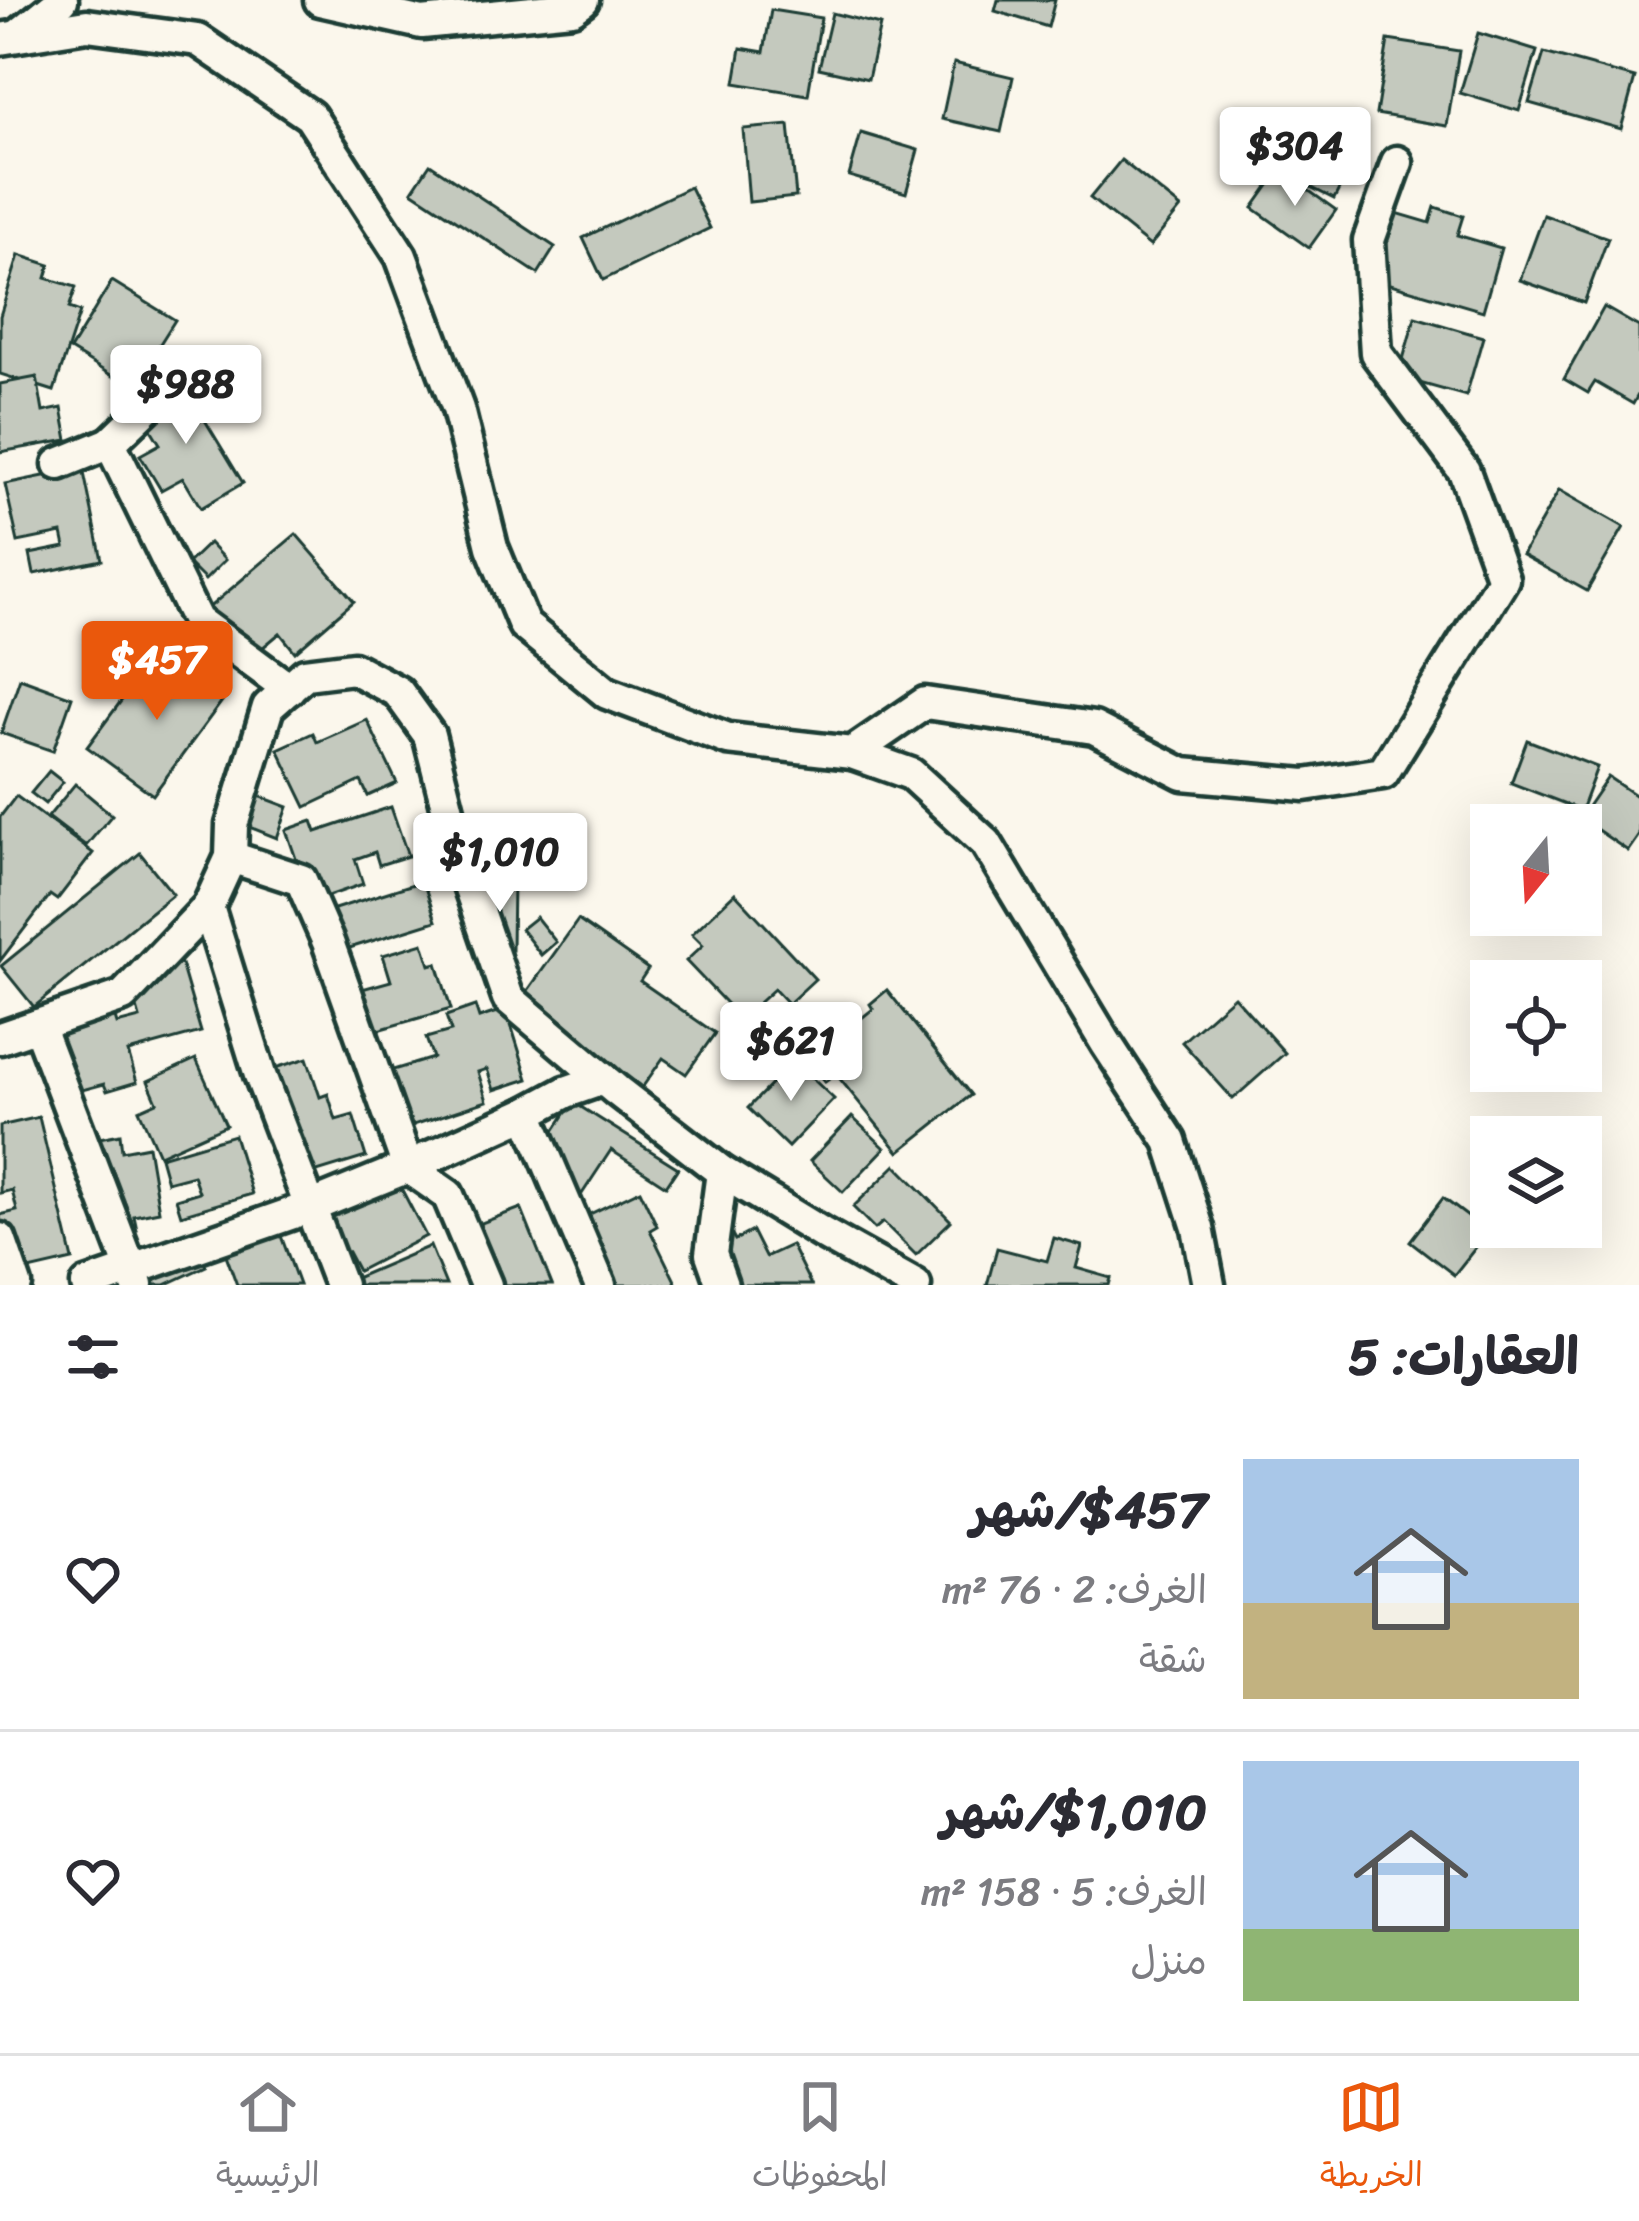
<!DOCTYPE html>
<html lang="ar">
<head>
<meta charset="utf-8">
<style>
  body { margin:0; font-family:Sriracha,"Playpen Sans Arabic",sans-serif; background:#f2f2f3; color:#2b2b33; direction:rtl; height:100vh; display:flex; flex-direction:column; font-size:45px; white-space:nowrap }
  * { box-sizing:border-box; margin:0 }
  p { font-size:39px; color:#7c7c81 }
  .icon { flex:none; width:66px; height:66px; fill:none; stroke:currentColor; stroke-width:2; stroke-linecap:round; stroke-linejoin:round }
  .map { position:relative; height:1285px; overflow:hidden; direction:ltr }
  .sheet { display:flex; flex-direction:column; background:#fff; flex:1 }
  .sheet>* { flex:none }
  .needle { width:78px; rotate:198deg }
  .tools { position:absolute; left:1470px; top:804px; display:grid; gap:24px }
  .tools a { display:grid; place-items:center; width:132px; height:132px; border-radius:0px; background:#fff; box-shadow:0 12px 48px #0002; font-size:60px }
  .price { position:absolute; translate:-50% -102px; padding:0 27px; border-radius:12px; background:#fff; color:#222; font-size:39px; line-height:78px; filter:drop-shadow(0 3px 6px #0008) }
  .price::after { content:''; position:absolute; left:50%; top:72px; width:36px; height:27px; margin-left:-18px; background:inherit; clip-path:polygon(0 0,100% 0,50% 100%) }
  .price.selected { background:#ea580c; color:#fff }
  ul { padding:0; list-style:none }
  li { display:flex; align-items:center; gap:36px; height:300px; padding:0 60px }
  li+li { border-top:3px solid #e1e1e2 }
  li span { display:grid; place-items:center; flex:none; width:336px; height:240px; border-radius:0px; color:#555 }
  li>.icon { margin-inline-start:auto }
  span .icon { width:144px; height:144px; fill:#fffc; stroke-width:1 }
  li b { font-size:51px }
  h2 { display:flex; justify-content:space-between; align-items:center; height:144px; padding:0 60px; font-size:51px }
  .menu { display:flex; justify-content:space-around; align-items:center; height:168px; border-top:3px solid #e1e1e2; background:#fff; font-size:33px; color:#7c7c81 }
  .menu a { display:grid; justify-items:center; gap:6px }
  .menu .selected { color:#ea580c }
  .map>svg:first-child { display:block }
  .building { fill:#c4c9be; stroke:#1f3d34; stroke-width:3 }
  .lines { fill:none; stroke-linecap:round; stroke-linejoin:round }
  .street-casing { stroke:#1f3d34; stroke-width:39 }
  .street { stroke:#fbf7ec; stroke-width:30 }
</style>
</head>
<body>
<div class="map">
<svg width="1639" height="1285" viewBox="0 0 1639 1285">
  <rect width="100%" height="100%" fill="#fbf7ec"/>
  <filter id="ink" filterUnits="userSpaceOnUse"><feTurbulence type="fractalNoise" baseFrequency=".00833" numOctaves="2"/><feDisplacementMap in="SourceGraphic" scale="24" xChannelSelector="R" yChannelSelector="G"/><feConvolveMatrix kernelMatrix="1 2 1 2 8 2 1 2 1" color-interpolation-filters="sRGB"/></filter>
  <g filter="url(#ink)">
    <g class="building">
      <path d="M998,0H1055L1048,27L995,11Z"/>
      <path d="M771,10L821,18L808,95L735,83L741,48L764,52Z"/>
      <path d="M832,13L880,25L868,79L819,68Z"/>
      <path d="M1478,33L1537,51L1519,111L1460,93Z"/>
      <path d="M1388,40L1459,51L1447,126L1376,114Z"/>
      <path d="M1544,53L1635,78L1621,129L1529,103Z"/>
      <path d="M954,63L1013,77L1001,132L942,119Z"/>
      <path d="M789,125L796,197L749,202L743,129Z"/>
      <path d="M861,133L918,150L906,193L849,176Z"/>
      <path d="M1299,137L1352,164L1334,199L1281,172Z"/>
      <path d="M1121,160L1181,208L1150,246L1090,198Z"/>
      <path d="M430,164L555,247L538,274L412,191Z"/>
      <path d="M1280,170L1336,210L1309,248L1253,208Z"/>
      <path d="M690,187L710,228L603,280L583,238Z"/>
      <path d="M1435,207L1463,216L1457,235L1501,248L1483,311L1363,276L1383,209L1430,223Z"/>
      <path d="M1544,215L1608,238L1584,303L1520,280Z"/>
      <path d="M19,255L50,265L46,278L76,287L69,308L80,312L54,391L0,374V316Z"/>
      <path d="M112,281L175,320L132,388L70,350Z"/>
      <path d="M1604,307L1639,327V393L1633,404L1595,382L1588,393L1564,379Z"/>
      <path d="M1415,317L1483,337L1466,396L1398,377Z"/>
      <path d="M37,377L43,412L62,408L68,440L0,452V384Z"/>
      <path d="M180,379L243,483L201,508L183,478L161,490L140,455L160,444L136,405Z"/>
      <path d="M83,468L102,560L34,574L30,554L65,547L62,533L18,542L5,484Z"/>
      <path d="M1559,490L1624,527L1587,591L1522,555Z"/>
      <path d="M296,534L354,601L295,652L280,633L249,659L200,615Z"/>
      <path d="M209,543L225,560L205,580L188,563Z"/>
      <path d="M177,656L228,693L153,795L87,747L124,697L112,688L124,672L152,691Z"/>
      <path d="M20,678L72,697L53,751L1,733Z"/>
      <path d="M367,720L397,783L368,796L361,781L306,807L278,749L313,733L317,742Z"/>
      <path d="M1527,740L1597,767L1581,810L1511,783Z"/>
      <path d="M49,771L63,782L45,804L31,793Z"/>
      <path d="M1608,777L1639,798V835L1628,851L1580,818Z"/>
      <path d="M75,784L112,815L86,846L48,817Z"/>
      <path d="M235,787L288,807L277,838L224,817Z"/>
      <path d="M16,796L93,853L57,900L50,895L0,961V817Z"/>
      <path d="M391,807L408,856L379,865L375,852L355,859L363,884L311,902L286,830L312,821L316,832Z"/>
      <path d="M140,853L173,894L34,1007L1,966Z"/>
      <path d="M488,880H513L512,950L486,949Z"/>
      <path d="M423,881L436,921L343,950L331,910Z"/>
      <path d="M735,893L815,979L788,1004L774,989L741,1019L686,961L703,945L692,934Z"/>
      <path d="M536,917L556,942L541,955L521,929Z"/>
      <path d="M578,920L648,969L640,981L715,1033L686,1074L663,1058L639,1092L517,1006Z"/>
      <path d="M423,943L430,965L437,963L451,1009L357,1036L344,994L391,981L383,955Z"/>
      <path d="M179,957L201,1032L128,1052L137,1082L107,1091L104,1084L60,1096L40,1029L112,1008L117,1024L140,1018L133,994L151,989L145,967Z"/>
      <path d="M887,990L971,1095L899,1152L836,1074L825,1082L808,1061L873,1009L870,1004Z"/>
      <path d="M1234,996L1285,1053L1233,1099L1182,1042Z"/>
      <path d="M475,1006L479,1018L506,1009L528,1079L494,1090L487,1069L478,1072L487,1101L401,1129L383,1073L433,1058L426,1038L451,1031L446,1016Z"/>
      <path d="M307,1058L320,1097L328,1094L336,1120L353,1115L366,1157L288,1181L295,1125L288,1104L264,1112L252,1075Z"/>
      <path d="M196,1059L226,1125L159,1155L139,1110L157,1102L148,1081Z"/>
      <path d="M794,1061L834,1099L788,1147L748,1108Z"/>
      <path d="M573,1102L678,1168L666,1186L611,1150L582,1194L533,1163Z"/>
      <path d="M39,1117L73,1260L4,1276L0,1259V1215L17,1211L12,1190L0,1193V1126Z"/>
      <path d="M852,1117L885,1148L843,1192L810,1161Z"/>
      <path d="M120,1134L122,1151L148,1146L159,1211L134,1216L137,1230L110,1234L94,1139Z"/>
      <path d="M234,1135L252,1194L181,1215L176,1199L199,1192L193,1175L167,1182L160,1157Z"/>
      <path d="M389,1165L426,1236L358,1271L348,1252L327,1263L300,1212Z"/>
      <path d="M896,1165L951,1221L916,1255L883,1222L875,1229L853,1207Z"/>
      <path d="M640,1190L657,1226L650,1230L677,1285H588L563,1227Z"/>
      <path d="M1443,1198L1488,1232L1454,1275L1410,1241Z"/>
      <path d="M521,1208L552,1285H491L468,1228Z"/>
      <path d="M273,1214L299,1285H237L218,1233Z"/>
      <path d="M728,1227L735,1240L752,1231L765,1257L791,1245L811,1285H720Z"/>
      <path d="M192,1237L206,1266L165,1285H154L142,1260Z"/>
      <path d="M1054,1238L1082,1246L1076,1268L1111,1278L1109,1285H987L997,1248L1047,1261Z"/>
      <path d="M430,1246L446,1285H339Z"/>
    </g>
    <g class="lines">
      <g class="street-casing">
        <g id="street">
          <path d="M320,0L422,23L572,8L583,0"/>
          <path d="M20,34L62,0"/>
          <path d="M0,39L87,25L198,40L310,116L401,256L458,409L492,547L524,625L607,693L728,739L852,753L911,774L986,843L1106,1043L1170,1141L1198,1228L1209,1285"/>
          <path d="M183,373L110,443L197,621L289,689"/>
          <path d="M59,464L110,443"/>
          <path d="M852,753L925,703L1094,728L1183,774L1305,785L1383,773L1503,579L1464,471L1376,353L1369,240L1397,162"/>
          <path d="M231,857L301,880L328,942L408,1167L448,1195L486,1285"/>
          <path d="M208,907L260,1075L340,1285"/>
          <path d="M38,1025L137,1285"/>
          <path d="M0,1038L123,996L208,907L231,857L232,825L268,707L305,674L353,668L398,692L429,735L462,865L508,998L616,1090L722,1172L822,1233L915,1285"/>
          <path d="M527,1113L600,1285"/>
          <path d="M0,1239L16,1285"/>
          <path d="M87,1285L310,1207L408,1167L527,1113L566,1092L603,1079"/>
          <path d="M722,1285L711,1254L722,1172"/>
        </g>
      </g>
      <use href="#street" class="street"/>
    </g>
  </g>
</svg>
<div class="tools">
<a><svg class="needle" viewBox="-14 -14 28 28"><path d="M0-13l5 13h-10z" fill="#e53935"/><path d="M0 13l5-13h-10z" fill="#7c7c81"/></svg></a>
<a><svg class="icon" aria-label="locate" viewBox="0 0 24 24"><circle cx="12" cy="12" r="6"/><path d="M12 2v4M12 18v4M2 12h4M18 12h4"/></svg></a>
<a><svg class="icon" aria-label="layers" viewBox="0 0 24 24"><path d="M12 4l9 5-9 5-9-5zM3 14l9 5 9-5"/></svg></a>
</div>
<b class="price" style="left:1295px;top:209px">$304</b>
<b class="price" style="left:186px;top:447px">$988</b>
<b class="price selected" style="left:157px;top:723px">$457</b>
<b class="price" style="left:500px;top:915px">$1,010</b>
<b class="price" style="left:791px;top:1104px">$621</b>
</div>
<section class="sheet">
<h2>العقارات: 5<svg class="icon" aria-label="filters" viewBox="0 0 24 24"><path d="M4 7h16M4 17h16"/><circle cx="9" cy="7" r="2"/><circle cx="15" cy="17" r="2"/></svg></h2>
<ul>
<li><span style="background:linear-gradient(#a9c7e8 60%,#c2b280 0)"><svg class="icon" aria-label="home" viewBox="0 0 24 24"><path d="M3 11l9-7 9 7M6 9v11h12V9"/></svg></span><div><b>$457/شهر</b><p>الغرف: 2 · 76 m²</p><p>شقة</p></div><svg class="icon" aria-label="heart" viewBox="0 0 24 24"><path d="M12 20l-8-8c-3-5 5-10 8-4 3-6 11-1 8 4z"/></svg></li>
<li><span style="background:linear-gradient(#a9c7e8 70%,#8fb573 0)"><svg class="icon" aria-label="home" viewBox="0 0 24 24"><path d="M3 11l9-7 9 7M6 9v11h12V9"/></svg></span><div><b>$1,010/شهر</b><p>الغرف: 5 · 158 m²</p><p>منزل</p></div><svg class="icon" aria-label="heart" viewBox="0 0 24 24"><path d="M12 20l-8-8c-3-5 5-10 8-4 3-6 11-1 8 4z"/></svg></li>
</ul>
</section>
<nav class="menu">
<a class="selected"><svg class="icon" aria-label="map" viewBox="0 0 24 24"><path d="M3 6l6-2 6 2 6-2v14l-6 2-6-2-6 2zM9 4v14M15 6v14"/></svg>الخريطة</a>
<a><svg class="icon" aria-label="saved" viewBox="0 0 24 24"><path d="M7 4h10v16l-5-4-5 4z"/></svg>المحفوظات</a>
<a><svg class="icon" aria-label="home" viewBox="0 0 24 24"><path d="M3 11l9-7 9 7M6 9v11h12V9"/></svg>الرئيسية</a>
</nav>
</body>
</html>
